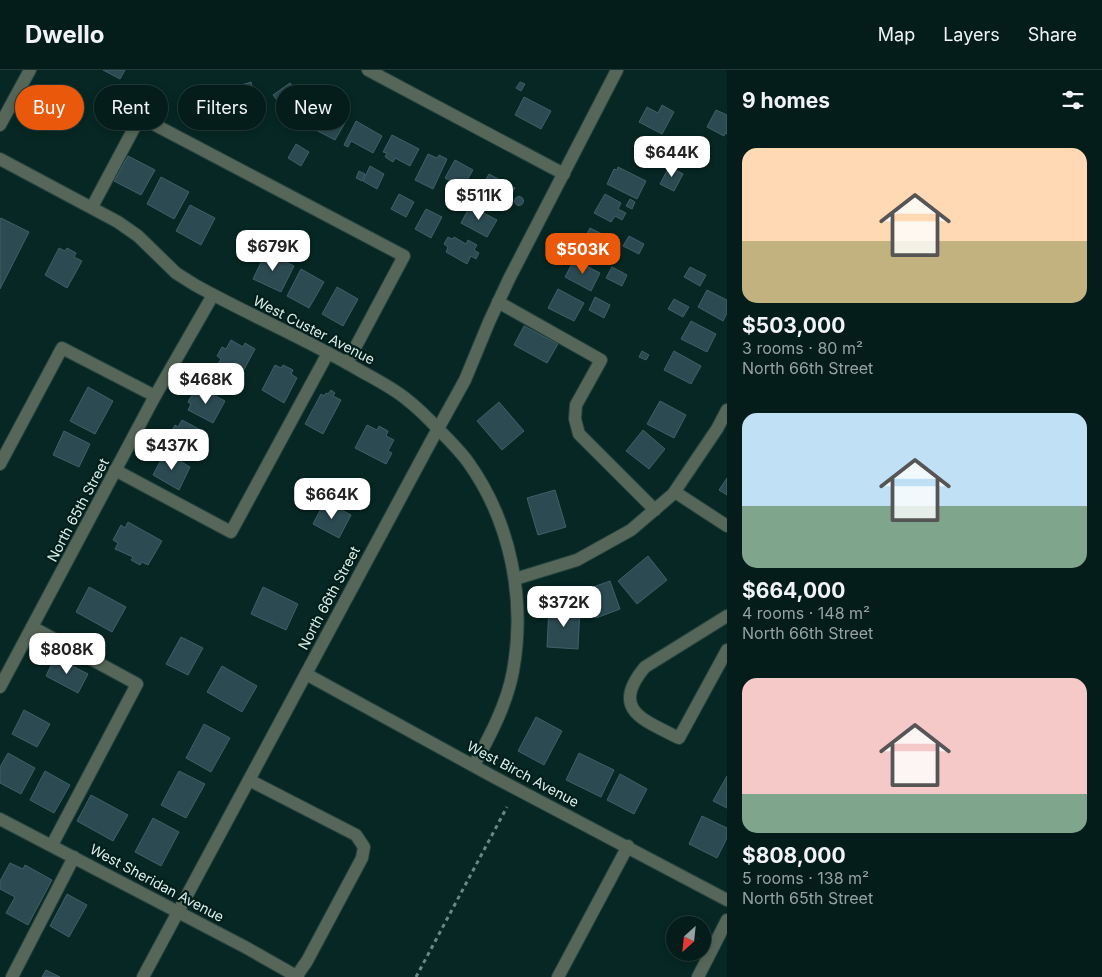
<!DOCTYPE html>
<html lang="en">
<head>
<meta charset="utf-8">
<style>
  body { margin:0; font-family:Inter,sans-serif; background:#0d2623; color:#f1f3f6; height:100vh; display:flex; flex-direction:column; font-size:19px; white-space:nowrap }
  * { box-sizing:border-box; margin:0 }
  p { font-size:16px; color:#97a2a2 }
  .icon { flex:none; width:28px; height:28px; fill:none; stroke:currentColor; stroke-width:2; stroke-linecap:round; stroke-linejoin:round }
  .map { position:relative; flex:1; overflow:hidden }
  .details { display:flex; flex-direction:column; background:#041d1a; width:375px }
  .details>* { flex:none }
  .hud { position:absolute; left:15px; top:15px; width:475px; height:45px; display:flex; gap:10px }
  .needle { width:32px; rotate:207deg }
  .controls { position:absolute; left:666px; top:846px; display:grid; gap:10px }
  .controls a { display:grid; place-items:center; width:45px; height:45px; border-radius:50%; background:#041d1a; box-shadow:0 2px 8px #0003,0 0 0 1px #253b39; font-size:25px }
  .price { position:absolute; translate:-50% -42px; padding:0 11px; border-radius:10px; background:#fff; color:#222; font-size:16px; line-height:32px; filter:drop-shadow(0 1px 2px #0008) }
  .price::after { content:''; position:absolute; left:50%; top:30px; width:15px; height:11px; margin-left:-8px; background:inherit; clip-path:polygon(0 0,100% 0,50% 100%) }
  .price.current { background:#ea580c; color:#fff }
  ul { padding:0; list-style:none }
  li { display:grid; align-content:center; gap:10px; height:265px; padding:0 15px }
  li span { display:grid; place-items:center; height:155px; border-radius:15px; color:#555 }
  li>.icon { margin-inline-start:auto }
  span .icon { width:90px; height:90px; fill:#fffc; stroke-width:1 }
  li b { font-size:21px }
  h2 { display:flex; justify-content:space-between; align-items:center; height:60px; padding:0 15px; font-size:21px }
  .pill { padding:0 18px; border-radius:22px; background:#041d1a; box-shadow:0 2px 8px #0003,0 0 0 1px #253b39; font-size:18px; line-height:45px }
  .pill.current { background:#ea580c; color:#fff }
  header { display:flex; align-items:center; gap:30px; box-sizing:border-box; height:70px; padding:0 25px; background:#041d1a; border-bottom:1px solid #253b39 }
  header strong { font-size:24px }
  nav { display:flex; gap:28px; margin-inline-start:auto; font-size:18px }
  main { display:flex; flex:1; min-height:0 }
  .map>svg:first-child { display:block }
  .building { fill:#2c4a52; stroke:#405f68 }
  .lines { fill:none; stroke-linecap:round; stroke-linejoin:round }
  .minor-casing { stroke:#24433f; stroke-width:14 }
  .path { stroke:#6d8783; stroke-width:3; stroke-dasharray:4 4; stroke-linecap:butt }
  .minor { stroke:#566759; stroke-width:12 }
  .labels { text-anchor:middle; stroke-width:4.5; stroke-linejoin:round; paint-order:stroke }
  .street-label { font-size:14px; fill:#def0ec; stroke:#001e1a }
</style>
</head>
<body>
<header>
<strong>Dwello</strong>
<nav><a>Map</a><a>Layers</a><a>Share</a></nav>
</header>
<main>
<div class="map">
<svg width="727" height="907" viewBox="0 0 727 907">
  <rect width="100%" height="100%" fill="#062723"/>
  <g class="building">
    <path d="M103,0H125L120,9Z"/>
    <path d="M251,12L256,31L240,36L235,17Z"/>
    <path d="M520,12L525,14L521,21L516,18Z"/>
    <path d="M290,13L308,37L292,49L273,25Z"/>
    <path d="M524,27L551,41L541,59L515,45Z"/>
    <path d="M662,35L674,42L662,64L639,52L647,37L658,43Z"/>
    <path d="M320,39L345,53L335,70L310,57Z"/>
    <path d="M716,40L727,45V64L725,63L724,66L707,57Z"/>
    <path d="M356,51L382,66L373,83L351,71L348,77L344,75Z"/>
    <path d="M392,65L419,79L410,96L395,88L393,92L385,87L387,83L383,82Z"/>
    <path d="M296,74L309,82L301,96L288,88Z"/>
    <path d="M428,84L437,88L439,85L447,89L433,119L415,110Z"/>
    <path d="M128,86L155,100L141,125L114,111Z"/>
    <path d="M455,90L473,100L463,117L445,108Z"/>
    <path d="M670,95L675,97L674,99L683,104L674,121L660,114Z"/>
    <path d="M370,96L384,104L377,119L363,111Z"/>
    <path d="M618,97L646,111L637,129L607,114L614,99L617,100Z"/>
    <path d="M359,101L365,104L362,111L356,108Z"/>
    <path d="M489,104L515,118L505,135L479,121Z"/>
    <path d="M161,107L189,122L174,149L147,134Z"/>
    <path d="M455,116L461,120L458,125L452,122Z"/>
    <path d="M399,124L414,132L406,147L391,139Z"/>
    <path d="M605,124L621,133L618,139L626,143L622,150L615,146L611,152L594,143Z"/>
    <circle cx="519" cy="131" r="4.5"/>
    <path d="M630,129L635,132L632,139L626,136Z"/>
    <path d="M190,135L215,148L201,175L176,161Z"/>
    <path d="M470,136L497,150L487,167L461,153Z"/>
    <path d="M426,139L442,147L431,168L415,159Z"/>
    <path d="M1,148L29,162L0,219V149Z"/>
    <path d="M590,158L616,171L606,189L581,175Z"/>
    <path d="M629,166L644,174L639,184L623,176Z"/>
    <path d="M448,167L452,169L454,167L466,174L468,170L477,175L474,180L479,183L476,189L471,186L467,194L446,182L448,177L444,174Z"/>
    <path d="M59,178L65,181L67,178L76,183L74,187L82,191L67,218L45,205Z"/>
    <path d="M266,182L294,196L281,222L253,209Z"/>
    <path d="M574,190L600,203L591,221L565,207Z"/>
    <path d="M612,197L627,205L622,216L606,208Z"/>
    <path d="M690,197L706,205L700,216L684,207Z"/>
    <path d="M301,199L324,212L309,238L287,226Z"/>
    <path d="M337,217L358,229L343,256L322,244Z"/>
    <path d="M558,219L584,233L574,251L548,238Z"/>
    <path d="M707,220L727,230V243L723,251L698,237Z"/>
    <path d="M595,227L610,235L604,248L589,240Z"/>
    <path d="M674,229L689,237L683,247L668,239Z"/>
    <path d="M691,251L716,264L707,282L681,269Z"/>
    <path d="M524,256L558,274L547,293L514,275Z"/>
    <path d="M231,270L243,277L245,273L255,279L240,307L217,295L221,289L217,286L222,277L226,279Z"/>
    <path d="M642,281L649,285L646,290L639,287Z"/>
    <path d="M674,281L701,296L691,314L664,300Z"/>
    <path d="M275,295L281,298L283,295L293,300L291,304L297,308L284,333L262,320Z"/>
    <path d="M88,317L113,331L95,364L70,351Z"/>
    <path d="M200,318L225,331L213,353L188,340L191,334L188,332L193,323L196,325Z"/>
    <path d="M331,320L335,323L333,326L341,330L323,364L305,354L321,324L324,326L326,323L328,324Z"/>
    <path d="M660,331L686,345L674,368L647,354Z"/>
    <path d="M499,332L524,361L502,380L477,351Z"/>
    <path d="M182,350L208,364L195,387L170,373L173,366L170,364L175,355L178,357Z"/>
    <path d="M367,355L377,360L379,356L388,361L386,366L394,370L388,381L392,383L386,394L355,378Z"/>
    <path d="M643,360L665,379L649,399L626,381Z"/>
    <path d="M64,361L90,374L79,397L53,385Z"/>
    <path d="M165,382L190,397L179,420L153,405Z"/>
    <path d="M727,408V425L719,420Z"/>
    <path d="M555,420L566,457L538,465L527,428Z"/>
    <path d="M325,431L351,445L339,468L313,454Z"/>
    <path d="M128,452L162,471L148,495L142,492L140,495L131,490L133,487L115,479L118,473L113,470L121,455L125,458Z"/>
    <path d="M648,486L667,510L637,534L618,511Z"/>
    <path d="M610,511L620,539L596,548L585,520Z"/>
    <path d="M89,517L126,537L112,562L76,542Z"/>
    <path d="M263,517L298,534L286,560L251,544Z"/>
    <path d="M549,537L580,538L578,579L547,577Z"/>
    <path d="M181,567L203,578L188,605L166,594Z"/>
    <path d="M55,587L88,604L78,623L46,606Z"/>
    <path d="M222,596L257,616L242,642L207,622Z"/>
    <path d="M24,640L50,654L37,677L12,664Z"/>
    <path d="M536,647L562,661L544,695L518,681Z"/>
    <path d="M204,654L230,668L211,702L186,688Z"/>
    <path d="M8,683L35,698L21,724L0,713V697Z"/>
    <path d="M579,683L614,700L601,727L566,710Z"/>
    <path d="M45,701L70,715L54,743L30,730Z"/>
    <path d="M179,701L205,714L186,748L161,735Z"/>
    <path d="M620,704L647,719L634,744L607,730Z"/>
    <path d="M727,706V738L713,731Z"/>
    <path d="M91,725L128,745L113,771L77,751Z"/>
    <path d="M702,746L727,758V768L717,788L689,774Z"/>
    <path d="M153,748L179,762L161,796L135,782Z"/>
    <path d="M10,793L23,799L25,795L52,810L28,855L6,843L15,827L0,819V811Z"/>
    <path d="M67,824L87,835L69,867L50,856Z"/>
    <path d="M46,900L60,907H42Z"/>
  </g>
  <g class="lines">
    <g class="minor-casing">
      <g id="minor">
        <path d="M368,0L564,104"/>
        <path d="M0,55L30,0"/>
        <path d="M0,89L118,152L138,166L176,203L195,215C249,245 306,269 359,300C375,309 391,317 405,328C418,338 429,349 440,361C450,371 460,381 468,392C511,452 526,530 513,601C507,634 490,666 474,695"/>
        <path d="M92,137L140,47L404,186L347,293"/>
        <path d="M498,232L601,290L576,335L575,349L579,364L655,440"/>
        <path d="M0,394L62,278L155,326"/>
        <path d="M115,400L231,462L328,283"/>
        <path d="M675,422L727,456"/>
        <path d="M515,509L577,490L631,460L673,424L717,359L727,340"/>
        <path d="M727,546L645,597C609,640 644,650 679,668L727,580"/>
        <path d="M32,557L137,614L52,775"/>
        <path d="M306,604L492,706L727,830"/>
        <path d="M0,617L155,326L213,225"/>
        <path d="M249,710L356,765L364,777L362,788L307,891L296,907"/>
        <path d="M0,749L245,877L298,907"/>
        <path d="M12,907L74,787"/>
        <path d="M143,907L429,375L465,310L489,252L509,209L617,0"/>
        <path d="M558,907L628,776"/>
        <path d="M698,907L727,850"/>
      </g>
    </g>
    <path class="path" d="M416,907L507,737"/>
    <use href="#minor" class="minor"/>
  </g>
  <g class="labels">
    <g class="street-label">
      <text transform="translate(314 260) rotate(27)" y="5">West Custer Avenue</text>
      <text transform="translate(78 440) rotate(-62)" y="5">North 65th Street</text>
      <text transform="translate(329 528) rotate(-62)" y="5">North 66th Street</text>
      <text transform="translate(523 704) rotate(28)" y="5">West Birch Avenue</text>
      <text transform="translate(157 813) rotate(28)" y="5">West Sheridan Avenue</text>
    </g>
  </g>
</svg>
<div class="controls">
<a><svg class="needle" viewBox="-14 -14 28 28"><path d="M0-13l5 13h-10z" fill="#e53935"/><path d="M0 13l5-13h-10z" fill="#97a2a2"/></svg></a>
</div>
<b class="price" style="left:672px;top:108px">$644K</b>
<b class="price" style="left:479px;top:151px">$511K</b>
<b class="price" style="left:273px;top:202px">$679K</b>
<b class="price current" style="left:583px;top:205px">$503K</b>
<b class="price" style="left:206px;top:335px">$468K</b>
<b class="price" style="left:172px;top:401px">$437K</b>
<b class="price" style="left:332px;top:450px">$664K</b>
<b class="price" style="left:564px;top:558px">$372K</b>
<b class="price" style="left:67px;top:605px">$808K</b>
<div class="hud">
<a class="pill current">Buy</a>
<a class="pill">Rent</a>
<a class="pill">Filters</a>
<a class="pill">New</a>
</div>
</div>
<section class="details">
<h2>9 homes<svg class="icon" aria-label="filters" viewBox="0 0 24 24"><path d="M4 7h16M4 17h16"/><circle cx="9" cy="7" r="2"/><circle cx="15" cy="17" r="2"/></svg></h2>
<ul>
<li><span style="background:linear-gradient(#ffd9b3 60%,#c2b280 0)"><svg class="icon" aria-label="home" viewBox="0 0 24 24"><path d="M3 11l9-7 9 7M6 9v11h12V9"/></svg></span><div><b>$503,000</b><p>3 rooms · 80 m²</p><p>North 66th Street</p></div></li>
<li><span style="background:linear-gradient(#bfe0f5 60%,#7fa58c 0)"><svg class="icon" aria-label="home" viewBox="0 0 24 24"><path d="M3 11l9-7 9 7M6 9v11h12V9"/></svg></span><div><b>$664,000</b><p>4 rooms · 148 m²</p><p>North 66th Street</p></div></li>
<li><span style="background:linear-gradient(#f6c9c9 75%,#7fa58c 0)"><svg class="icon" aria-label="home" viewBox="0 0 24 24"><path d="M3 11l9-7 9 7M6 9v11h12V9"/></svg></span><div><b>$808,000</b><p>5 rooms · 138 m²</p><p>North 65th Street</p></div></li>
</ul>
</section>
</main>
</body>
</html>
